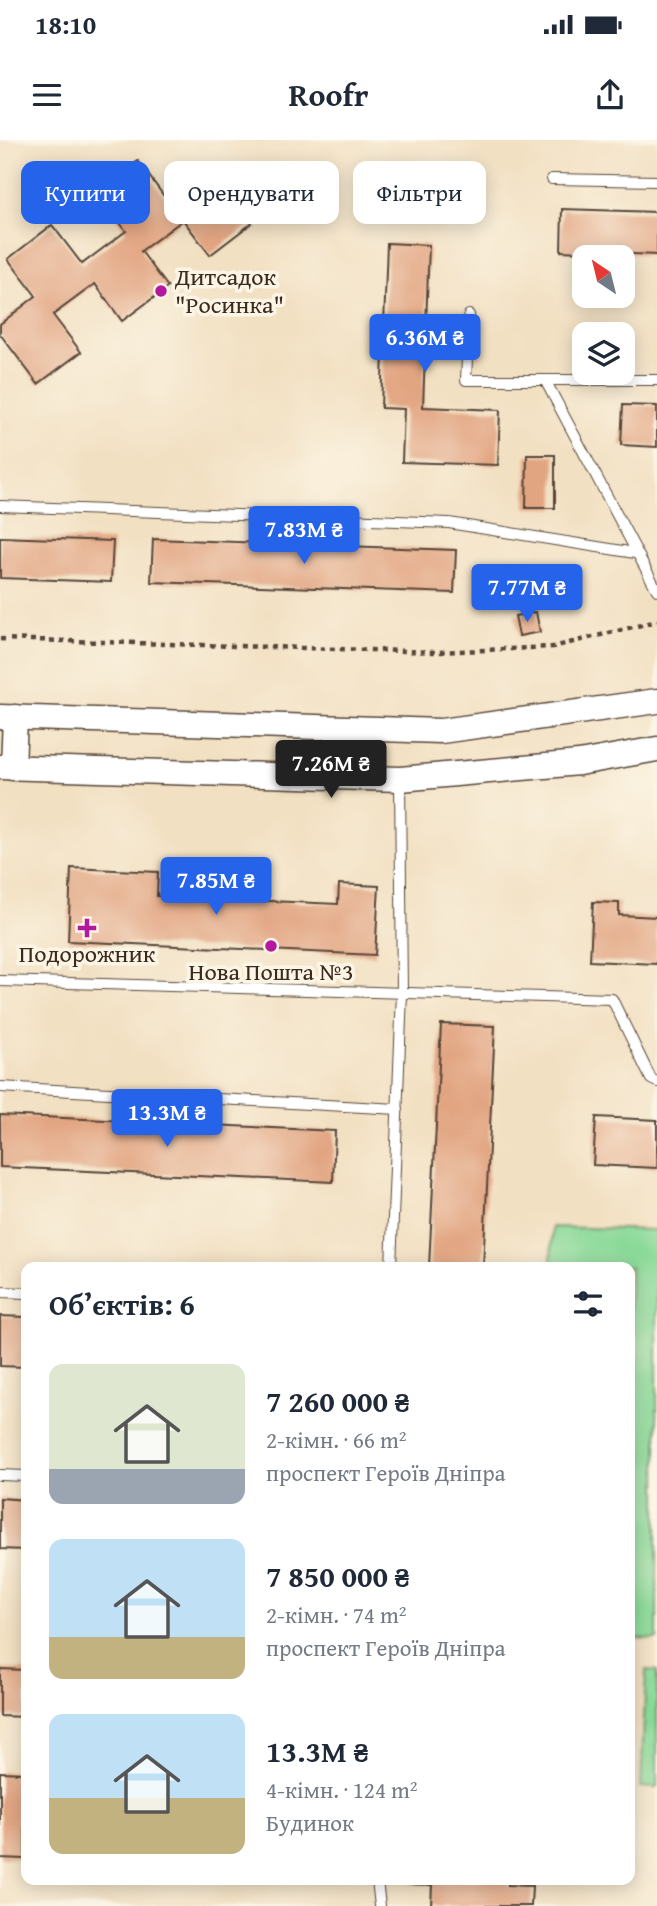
<!DOCTYPE html>
<html lang="uk">
<head>
<meta charset="utf-8">
<style>
  body { margin:0; font-family:"Gentium Book Plus",serif; background:#f2f2f3; color:#1f2937; height:100vh; display:flex; flex-direction:column; font-size:26px; white-space:nowrap }
  * { box-sizing:border-box; margin:0 }
  p { font-size:23px; color:#747a83 }
  .icon { flex:none; width:38px; height:38px; fill:none; stroke:currentColor; stroke-width:2; stroke-linecap:round; stroke-linejoin:round }
  .map { position:relative; flex:1; overflow:hidden }
  .drawer { position:absolute; left:21px; top:1122px; width:614px; height:623px; display:flex; flex-direction:column; background:#fff; border-radius:14px; box-shadow:0 4px 18px #0003 }
  .drawer>* { flex:none }
  .top-card { position:absolute; left:21px; top:21px; width:616px; height:63px; display:flex; gap:14px }
  .needle { width:46px; rotate:325deg }
  .tools { position:absolute; left:572px; top:105px; display:grid; gap:14px }
  .tools a { display:grid; place-items:center; width:63px; height:63px; border-radius:14px; background:#fff; box-shadow:0 4px 18px #0003; font-size:35px }
  .price { position:absolute; translate:-50% -60px; padding:0 16px; border-radius:7px; background:#2563eb; color:#fff; font-size:23px; line-height:46px; filter:drop-shadow(0 2px 4px #0008) }
  .price::after { content:''; position:absolute; left:50%; top:42px; width:21px; height:16px; margin-left:-10px; background:inherit; clip-path:polygon(0 0,100% 0,50% 100%) }
  .price.on { background:#222; color:#fff }
  ul { padding:0; list-style:none }
  li { display:flex; align-items:center; gap:21px; height:175px; padding:0 28px }
  li span { display:grid; place-items:center; flex:none; width:196px; height:140px; border-radius:14px; color:#555 }
  li>.icon { margin-inline-start:auto }
  span .icon { width:84px; height:84px; fill:#fffc; stroke-width:1 }
  li b { font-size:30px }
  h2 { display:flex; justify-content:space-between; align-items:center; height:84px; padding:0 28px; font-size:30px }
  .tag { padding:0 24px; border-radius:14px; background:#fff; box-shadow:0 4px 18px #0003; font-size:24px; line-height:63px }
  .tag.on { background:#2563eb; color:#fff }
  .status { display:flex; justify-content:space-between; align-items:center; height:49px; padding:0 35px; background:#fff; direction:ltr }
  .status svg { height:19px; fill:currentColor }
  header { display:flex; justify-content:space-between; align-items:center; height:91px; padding:0 28px; background:#fff; font-size:32px; font-weight:600 }
  .map>svg:first-child { display:block }
  .green { fill:#89d998; stroke:#62825b; stroke-width:2 }
  .building { fill:#e2a582 }
  .lines { fill:none; stroke-linecap:round; stroke-linejoin:round }
  .service-casing { stroke:#564537; stroke-width:12 }
  .tertiary-casing { stroke:#564537; stroke-width:27 }
  .path { stroke:#564537; stroke-width:4.5; stroke-dasharray:5 5; stroke-linecap:butt }
  .service { stroke:#fff; stroke-width:10 }
  .tertiary { stroke:#fff; stroke-width:24 }
  .poi-dot { fill:#b5179e; stroke:#fcf5e5; stroke-width:2.5 }
  .labels { text-anchor:middle; stroke-width:7; stroke-linejoin:round; paint-order:stroke }
  .poi-label { font-size:24px; fill:#3b2a1e; stroke:#fcf5e5 }
</style>
</head>
<body>
<div class="status"><b>18:10</b><svg viewBox="0 0 49 12"><path d="M0 12V9h3v3zM5 12V6h3v6zM10 12V3h3v9zM15 12V0h3v12zM26 1h20v11H26zM47 4h2v5h-2z"/></svg></div>
<header><svg class="icon" aria-label="menu" viewBox="0 0 24 24"><path d="M4 6h16M4 12h16M4 18h16"/></svg>Roofr<svg class="icon" aria-label="share" viewBox="0 0 24 24"><path d="M12 15V3M7 8l5-5 5 5M5 13v7h14v-7"/></svg></header>
<div class="map">
<svg width="657" height="1766" viewBox="0 0 657 1766">
  <rect width="100%" height="100%" fill="#fcf5e5"/>
  <filter id="ink" filterUnits="userSpaceOnUse"><feTurbulence type="fractalNoise" baseFrequency=".0143" numOctaves="2"/><feDisplacementMap in="SourceGraphic" scale="14" xChannelSelector="R" yChannelSelector="G"/><feConvolveMatrix kernelMatrix="1 2 1 2 8 2 1 2 1" color-interpolation-filters="sRGB"/></filter>
  <filter id="wash" filterUnits="userSpaceOnUse"><feTurbulence type="fractalNoise" baseFrequency=".00686" numOctaves="4" result="noise"/><feDisplacementMap in="SourceGraphic" scale="28" xChannelSelector="R" yChannelSelector="G"/><feGaussianBlur stdDeviation="1.57" result="paint"/><feColorMatrix in="noise" values="0 0 0 0 0 0 0 0 0 0 0 0 0 0 0 0 0 1.4 0 .05"/><feComposite in="paint" operator="in"/></filter>
  <g filter="url(#wash)">
    <rect width="100%" height="100%" fill="#f2e0c2"/>
    <g class="green">
      <path d="M552,1087L657,1090V1499L630,1498V1127H551Z"/>
      <path d="M646,1530L657,1531V1648L641,1647Z"/>
    </g>
    <g id="blocks">
      <g class="building">
        <path d="M138,21L167,60L211,27L252,83L210,115L183,80L141,111L168,147L122,181L95,144L53,175L81,212L38,244L0,194V184L36,156L8,119L52,85L82,124L126,91L97,52Z"/>
        <path d="M562,69L657,72V115L561,111Z"/>
        <path d="M387,103L429,105L423,267L500,270L498,325L402,322L404,269L381,268Z"/>
        <path d="M623,265L657,266V307L621,305Z"/>
        <path d="M527,315H555V368H526Z"/>
        <path d="M0,397L113,401L111,442L0,438Z"/>
        <path d="M153,399L456,410L454,453L151,442Z"/>
        <path d="M536,472L540,492L519,496L515,476Z"/>
        <path d="M71,728L158,732L157,756L338,764L339,744L379,746L375,815L68,801Z"/>
        <path d="M593,762L619,763V775L657,777V824L590,821Z"/>
        <path d="M441,884L495,886L483,1127H429Z"/>
        <path d="M0,975L335,991L333,1042L0,1027Z"/>
        <path d="M596,977L657,980V1028L593,1025Z"/>
        <path d="M0,1176L26,1177V1227L0,1226Z"/>
        <path d="M0,1358L26,1360V1410L0,1409Z"/>
        <path d="M0,1529L26,1530V1577L0,1576Z"/>
        <path d="M0,1632L26,1633L25,1719L0,1718Z"/>
        <path d="M410,1740H508V1745L532,1746L531,1766H431L432,1745L410,1744Z"/>
      </g>
    </g>
  </g>
  <g filter="url(#ink)">
    <use href="#blocks" fill-opacity="0" stroke="#564537" stroke-width="2"/>
    <g class="lines">
      <g class="service-casing">
        <g id="service">
          <path d="M552,39L657,41"/>
          <path d="M469,175L466,240H657"/>
          <path d="M545,240L657,450"/>
          <path d="M0,366L449,383L635,413"/>
          <path d="M0,841L612,859L651,939L657,942"/>
          <path d="M0,947L398,969"/>
          <path d="M391,1127L402,853L400,640"/>
          <path d="M0,1152L26,1153"/>
          <path d="M0,1335L26,1336"/>
          <path d="M377,1740L380,1766"/>
        </g>
      </g>
      <g class="tertiary-casing">
        <g id="tertiary">
          <path d="M0,577L441,591L657,561"/>
          <path d="M0,627L400,639L579,623L657,609"/>
          <path d="M13,628L15,577"/>
        </g>
      </g>
      <path class="path" d="M0,499L438,512L553,507L657,481"/>
      <use href="#service" class="service"/>
      <use href="#tertiary" class="tertiary"/>
    </g>
  </g>
  <g class="poi-dot">
    <circle cx="161" cy="151" r="7"/>
    <path d="M83.5 777.5h7v7h7v7h-7v7h-7v-7h-7v-7h7z"/>
    <circle cx="271" cy="806" r="7"/>
  </g>
  <g class="labels">
    <g class="poi-label">
      <text x="175" y="145" text-anchor="start">Дитсадок<tspan x="175" dy="28">"Росинка"</tspan></text>
      <text x="87" y="822">Подорожник</text>
      <text x="271" y="840">Нова Пошта №3</text>
    </g>
  </g>
</svg>
<div class="tools">
<a><svg class="needle" viewBox="-14 -14 28 28"><path d="M0-13l5 13h-10z" fill="#e53935"/><path d="M0 13l5-13h-10z" fill="#747a83"/></svg></a>
<a><svg class="icon" aria-label="layers" viewBox="0 0 24 24"><path d="M12 4l9 5-9 5-9-5zM3 14l9 5 9-5"/></svg></a>
</div>
<b class="price" style="left:425px;top:234px">6.36M ₴</b>
<b class="price" style="left:304px;top:426px">7.83M ₴</b>
<b class="price" style="left:527px;top:484px">7.77M ₴</b>
<b class="price on" style="left:331px;top:660px">7.26M ₴</b>
<b class="price" style="left:216px;top:777px">7.85M ₴</b>
<b class="price" style="left:167px;top:1009px">13.3M ₴</b>
<div class="top-card">
<a class="tag on">Купити</a>
<a class="tag">Орендувати</a>
<a class="tag">Фільтри</a>
</div>
<section class="drawer">
<h2>Об’єктів: 6<svg class="icon" aria-label="filters" viewBox="0 0 24 24"><path d="M4 7h16M4 17h16"/><circle cx="9" cy="7" r="2"/><circle cx="15" cy="17" r="2"/></svg></h2>
<ul>
<li><span style="background:linear-gradient(#dfe7d0 75%,#9aa5b1 0)"><svg class="icon" aria-label="home" viewBox="0 0 24 24"><path d="M3 11l9-7 9 7M6 9v11h12V9"/></svg></span><div><b>7 260 000 ₴</b><p>2-кімн. · 66 m²</p><p>проспект Героїв Дніпра</p></div></li>
<li><span style="background:linear-gradient(#bfe0f5 70%,#c2b280 0)"><svg class="icon" aria-label="home" viewBox="0 0 24 24"><path d="M3 11l9-7 9 7M6 9v11h12V9"/></svg></span><div><b>7 850 000 ₴</b><p>2-кімн. · 74 m²</p><p>проспект Героїв Дніпра</p></div></li>
<li><span style="background:linear-gradient(#bfe0f5 60%,#c2b280 0)"><svg class="icon" aria-label="home" viewBox="0 0 24 24"><path d="M3 11l9-7 9 7M6 9v11h12V9"/></svg></span><div><b>13.3M ₴</b><p>4-кімн. · 124 m²</p><p>Будинок</p></div></li>
</ul>
</section>
</div>
</body>
</html>
